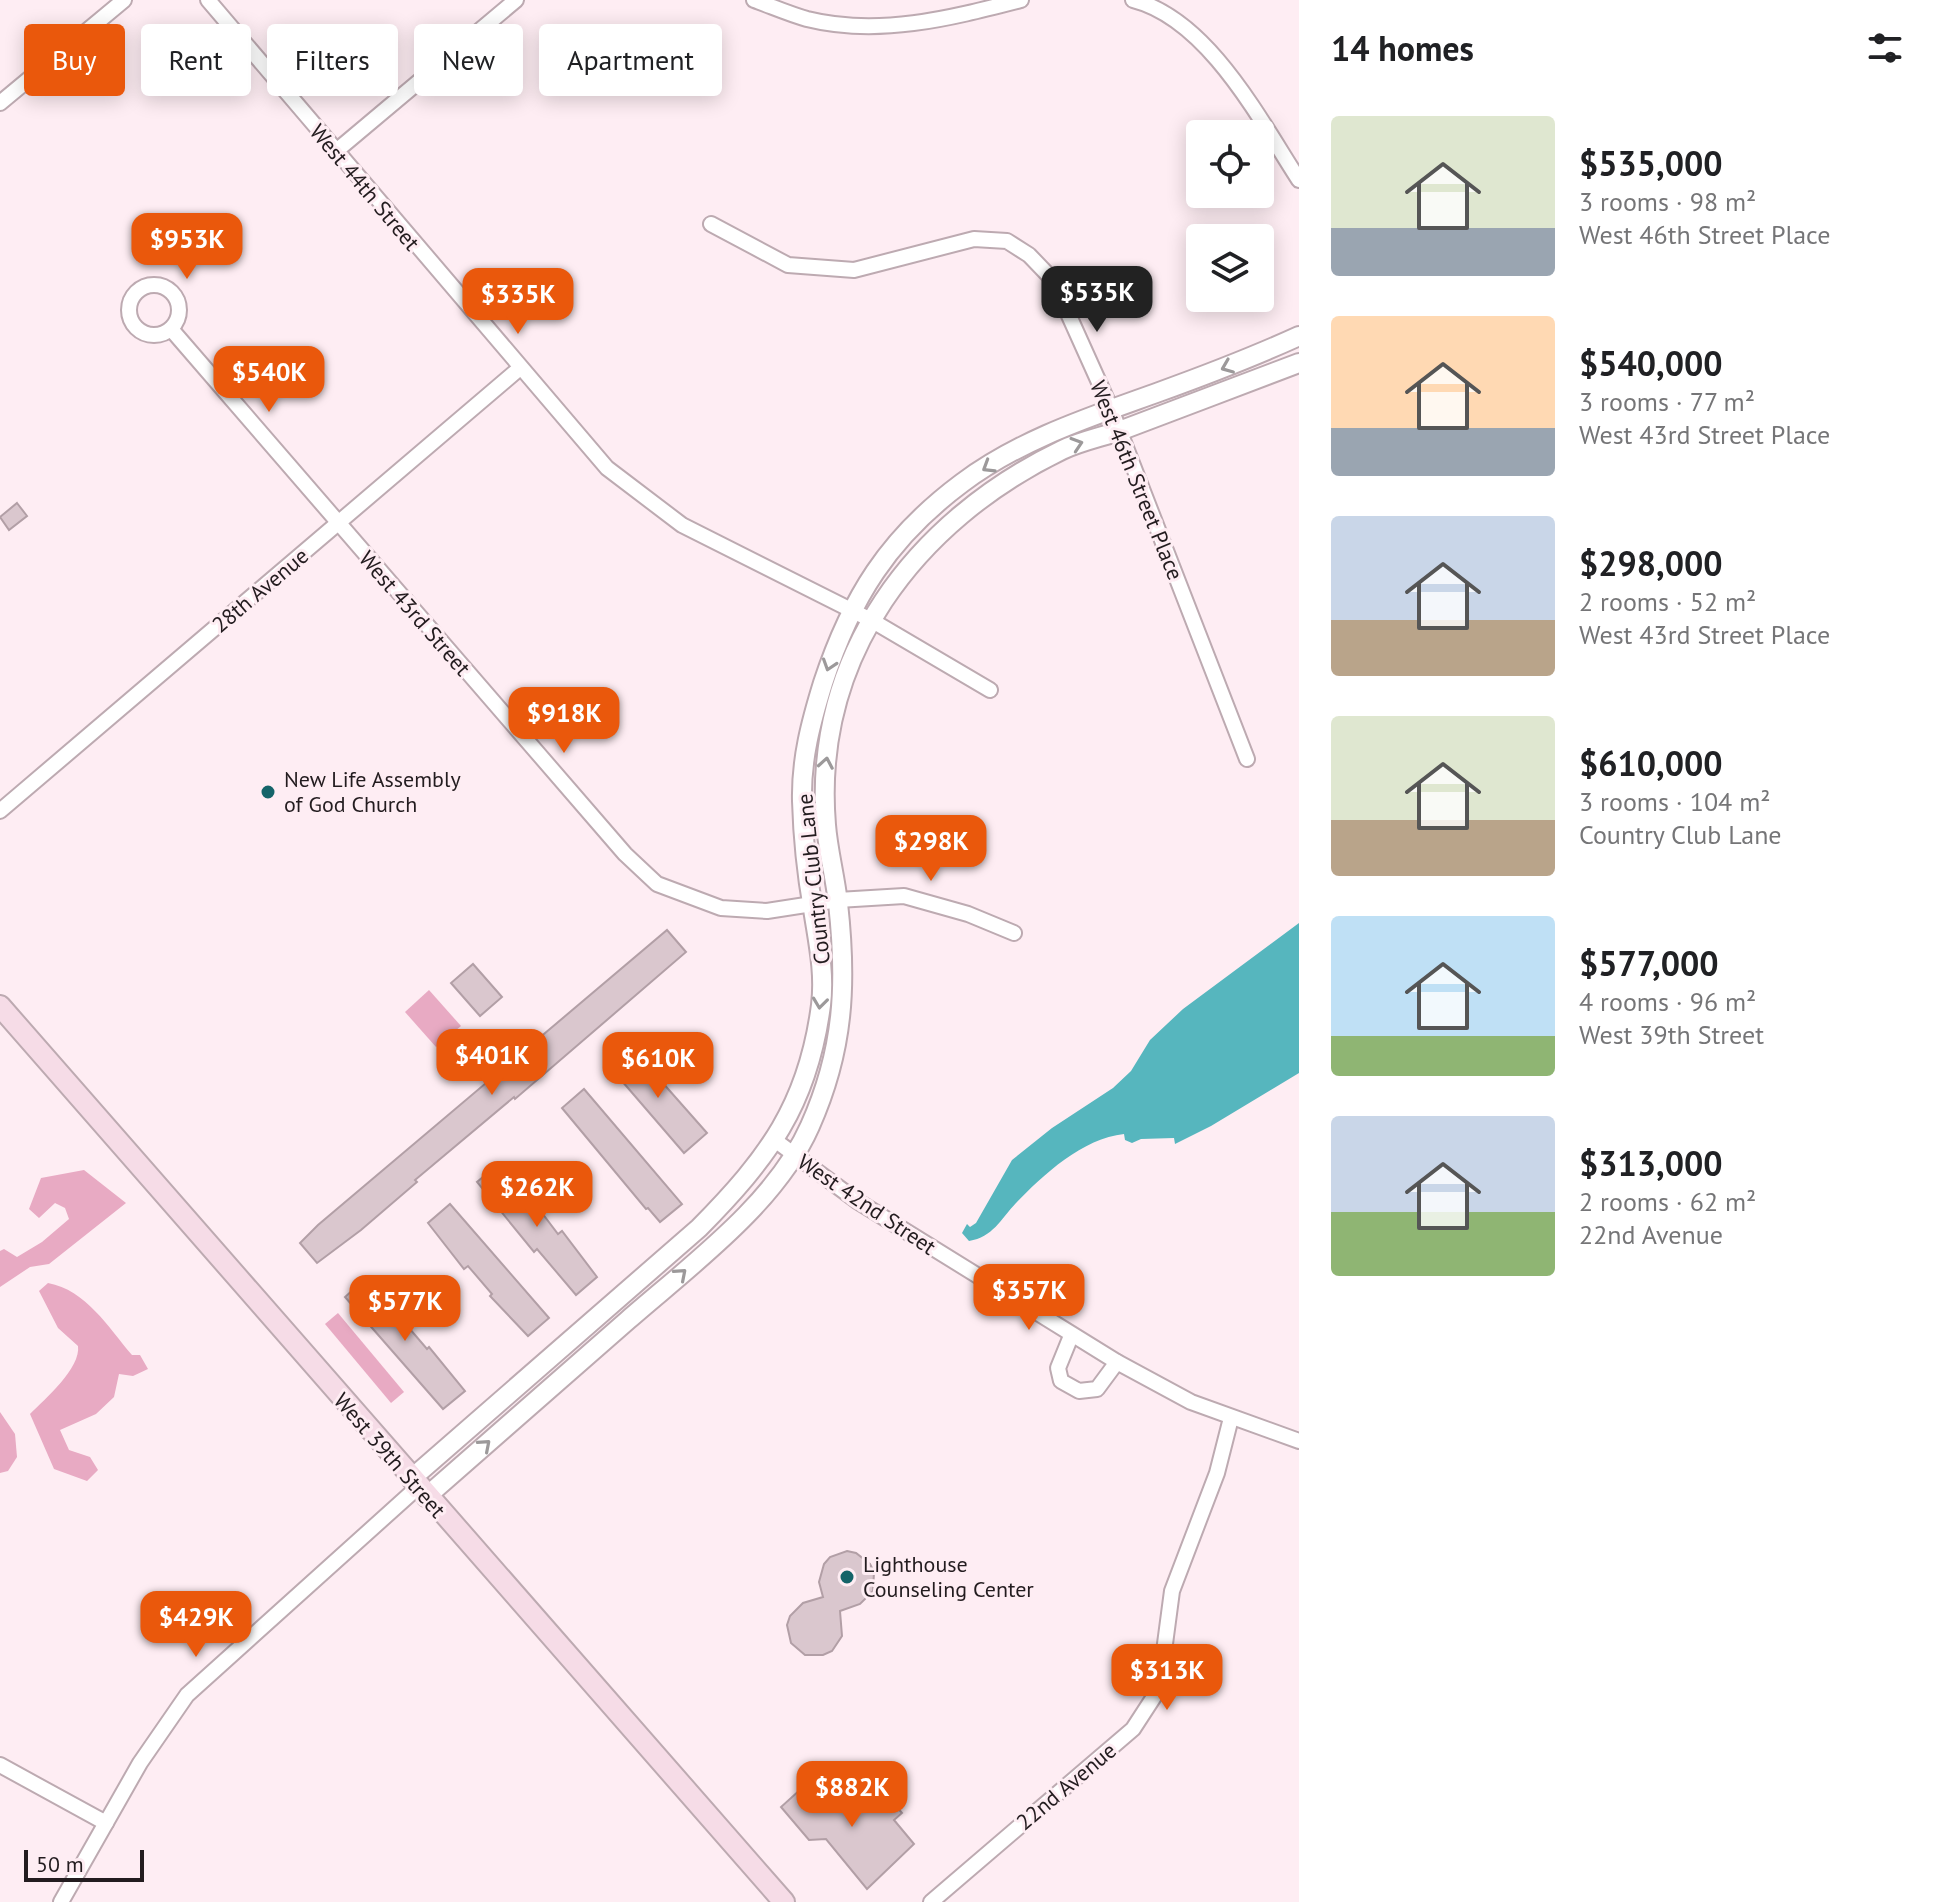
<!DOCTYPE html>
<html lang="en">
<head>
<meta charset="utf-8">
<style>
  body { margin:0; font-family:"PT Sans",sans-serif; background:#f6f6f6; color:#202124; height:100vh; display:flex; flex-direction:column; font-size:30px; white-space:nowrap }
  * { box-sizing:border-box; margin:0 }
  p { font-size:26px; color:#757577 }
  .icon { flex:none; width:44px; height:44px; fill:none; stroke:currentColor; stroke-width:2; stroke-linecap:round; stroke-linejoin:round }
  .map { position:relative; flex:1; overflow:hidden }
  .details { display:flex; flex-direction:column; background:#fff; width:640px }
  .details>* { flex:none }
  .top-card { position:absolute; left:24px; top:24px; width:760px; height:72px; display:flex; gap:16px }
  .controls { position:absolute; left:1186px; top:120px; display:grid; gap:16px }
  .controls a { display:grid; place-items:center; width:88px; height:88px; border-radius:8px; background:#fff; box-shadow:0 4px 20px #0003; font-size:40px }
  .scale { position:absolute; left:24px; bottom:20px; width:120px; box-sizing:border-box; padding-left:8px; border:4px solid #231c1f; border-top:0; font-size:22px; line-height:28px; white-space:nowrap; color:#231c1f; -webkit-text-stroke:6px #feedf3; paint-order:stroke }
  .price { position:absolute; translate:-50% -68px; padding:0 18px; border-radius:16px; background:#ea580c; color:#fff; font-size:26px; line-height:52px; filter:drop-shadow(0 2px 4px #0008) }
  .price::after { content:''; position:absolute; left:50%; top:48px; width:24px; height:18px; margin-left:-12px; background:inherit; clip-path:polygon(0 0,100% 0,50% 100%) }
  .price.active { background:#222; color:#fff }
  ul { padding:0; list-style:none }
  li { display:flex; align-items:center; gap:24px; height:200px; padding:0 32px }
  li span { display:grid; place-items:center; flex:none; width:224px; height:160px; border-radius:8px; color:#555 }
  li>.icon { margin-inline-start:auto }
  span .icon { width:96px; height:96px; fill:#fffc; stroke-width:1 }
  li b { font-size:34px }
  h2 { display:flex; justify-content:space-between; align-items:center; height:96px; padding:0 32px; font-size:34px }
  .tag { padding:0 28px; border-radius:8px; background:#fff; box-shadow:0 4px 20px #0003; font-size:28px; line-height:72px }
  .tag.active { background:#ea580c; color:#fff }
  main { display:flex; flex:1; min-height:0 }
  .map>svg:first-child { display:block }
  .green { fill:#e8aac3 }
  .water { fill:#56b6be }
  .building { fill:#dac7ce; stroke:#b29fa6; stroke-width:2 }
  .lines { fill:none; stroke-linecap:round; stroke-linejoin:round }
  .minor-casing { stroke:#bdaab1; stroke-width:18 }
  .tertiary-casing { stroke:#bdaab1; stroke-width:22 }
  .secondary-casing { stroke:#bdaab1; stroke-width:24 }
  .minor { stroke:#fff; stroke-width:14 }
  .tertiary { stroke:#fff; stroke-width:18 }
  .secondary { stroke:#f6dce7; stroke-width:20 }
  .oneway { stroke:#9c999a }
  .poi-dot { fill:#156469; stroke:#feedf3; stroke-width:3 }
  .labels { text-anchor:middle; stroke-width:6; stroke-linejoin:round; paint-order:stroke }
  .street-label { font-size:22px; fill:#231c1f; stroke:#feedf3 }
  .poi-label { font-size:22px; fill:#231c1f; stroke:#feedf3; text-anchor:start }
</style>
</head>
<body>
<main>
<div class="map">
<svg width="1299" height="1902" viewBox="0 0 1299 1902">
  <rect width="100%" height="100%" fill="#feedf3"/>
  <g class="green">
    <path d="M429,990L461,1026L436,1047L405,1012Z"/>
    <path d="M84,1170L126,1203L49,1264L30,1267L0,1287V1251L4,1249L17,1257L42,1242L69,1219L65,1208L55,1203L39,1218L29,1209L41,1178Z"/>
    <path d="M48,1283C86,1290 108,1327 132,1355H140L148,1369L133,1376L119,1374L114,1397L96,1414L60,1430L69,1450L90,1457L98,1470L87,1481L54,1469L30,1414C45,1399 81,1368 78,1346L58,1328L39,1291Z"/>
    <path d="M338,1313L404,1392L391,1403L325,1324Z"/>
    <path d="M0,1412L15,1434L17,1457L8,1471L0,1473Z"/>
  </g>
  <path class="water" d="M1299,923V1073L1211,1126L1175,1144L1174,1138L1141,1139L1132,1143L1125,1140L1124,1134C1083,1138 1043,1175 1016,1203C1000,1220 993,1237 969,1241L962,1233L967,1224L970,1227L976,1223L1012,1160L1052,1128L1113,1088L1131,1071L1150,1040L1183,1009Z"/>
  <g class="building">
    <path d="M17,503L27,516L9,530L0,517Z"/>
    <path d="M667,930L686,952L515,1099L514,1097L415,1180L417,1182L361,1230L317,1263L300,1243L318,1225Z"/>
    <path d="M473,964L502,997L480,1016L451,983Z"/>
    <path d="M631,1047L707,1133L684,1153L609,1066Z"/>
    <path d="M584,1089L682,1204L660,1222L648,1208L646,1209L562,1108Z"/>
    <path d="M499,1164L511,1178L514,1176L558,1234L562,1231L597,1277L576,1295L537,1249L534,1252L477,1182Z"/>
    <path d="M450,1204L549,1318L528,1336L490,1296L492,1294L468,1266L464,1269L428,1223Z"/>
    <path d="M366,1278L379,1292L381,1290L405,1319L403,1321L427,1349L429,1347L465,1391L443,1409L345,1297Z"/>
    <path d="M847,1551L856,1553L870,1564L874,1572L873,1591L860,1604L840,1611L842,1636L832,1651L823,1655H805L791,1643L787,1625L790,1616L803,1603L823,1597L819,1582L824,1564L830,1557Z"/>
    <path d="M812,1779L840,1808L847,1799L855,1808L879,1787L902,1813L894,1820L914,1844L867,1889L826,1839L809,1840L781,1807Z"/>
  </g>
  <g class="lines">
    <g class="minor-casing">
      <g id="minor">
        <path d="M208,0L607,468L682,525L871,620L990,690"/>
        <path d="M754,0C771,6 789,14 807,19C879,37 951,18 1021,0"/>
        <path d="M1133,0C1208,19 1260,120 1299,180"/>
        <path d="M0,103L124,0"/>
        <path d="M335,152L516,0"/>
        <path d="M711,224L788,265L854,270L974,239L1007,241L1029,255L1053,280L1111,409L1247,759"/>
        <circle cx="154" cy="310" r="25"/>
        <path d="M171,329L625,854L657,884L721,908L767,911L838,900L904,896L968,914L1014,933"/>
        <path d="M0,811L520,368"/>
        <path d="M776,1141L857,1201L1117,1362L1191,1402L1299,1441"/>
        <path d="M1071,1336L1058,1368L1061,1381L1079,1391L1097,1389L1117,1362"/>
        <path d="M0,1765L106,1823"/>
        <path d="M61,1902L140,1763L187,1695L418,1487"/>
        <path d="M931,1902L1133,1729L1159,1689L1172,1591L1217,1473L1231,1418"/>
      </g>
    </g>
    <g class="tertiary-casing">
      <g id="tertiary">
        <path d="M411,1479L699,1228C768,1158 808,1105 821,1005C825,972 818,942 813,909C807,875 803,836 802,801C801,759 811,722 823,683C851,598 888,538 962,483C1021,439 1090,417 1159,392C1206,375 1253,357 1299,336"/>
        <path d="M426,1497C494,1438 561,1379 628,1320C691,1265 776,1203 810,1126C844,1050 847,984 838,903C835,876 828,851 826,825C812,656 915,521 1062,450C1081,441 1102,437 1122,430C1181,408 1240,385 1299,363"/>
      </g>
    </g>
    <g class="secondary-casing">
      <path id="secondary" d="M0,1006L784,1902"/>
    </g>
    <use href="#minor" class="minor"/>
    <use href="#tertiary" class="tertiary"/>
    <use href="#secondary" class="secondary"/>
  </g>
  <defs><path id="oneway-chevron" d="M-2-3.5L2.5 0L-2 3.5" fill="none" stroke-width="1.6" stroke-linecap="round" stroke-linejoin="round" transform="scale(2)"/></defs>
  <g class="oneway">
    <use href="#oneway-chevron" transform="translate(1227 367) rotate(158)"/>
    <use href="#oneway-chevron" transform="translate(1077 444) rotate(-18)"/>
    <use href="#oneway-chevron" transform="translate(988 467) rotate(148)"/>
    <use href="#oneway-chevron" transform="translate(829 665) rotate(108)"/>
    <use href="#oneway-chevron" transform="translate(826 763) rotate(-80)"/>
    <use href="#oneway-chevron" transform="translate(820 1003) rotate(97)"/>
    <use href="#oneway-chevron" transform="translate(681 1274) rotate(-41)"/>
    <use href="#oneway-chevron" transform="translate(485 1445) rotate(-41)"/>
  </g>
  <g class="poi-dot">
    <circle cx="268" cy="792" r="8"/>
    <circle cx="847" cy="1577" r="8"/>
  </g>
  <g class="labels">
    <g class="street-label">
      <text transform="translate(365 187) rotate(50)" y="8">West 44th Street</text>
      <text transform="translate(1137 480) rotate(68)" y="8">West 46th Street Place</text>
      <text transform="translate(260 590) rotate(-40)" y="8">28th Avenue</text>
      <text transform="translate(415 613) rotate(49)" y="8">West 43rd Street</text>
      <text transform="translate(813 879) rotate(-96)" y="8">Country Club Lane</text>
      <text transform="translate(867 1204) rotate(34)" y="8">West 42nd Street</text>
      <text transform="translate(390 1455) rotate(49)" y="8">West 39th Street</text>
      <text transform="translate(1066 1786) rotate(-40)" y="8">22nd Avenue</text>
    </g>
    <g class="poi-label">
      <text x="284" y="787">New Life Assembly<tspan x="284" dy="25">of God Church</tspan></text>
      <text x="863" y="1572">Lighthouse<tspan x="863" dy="25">Counseling Center</tspan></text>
    </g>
  </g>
</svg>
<div class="controls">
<a><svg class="icon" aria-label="locate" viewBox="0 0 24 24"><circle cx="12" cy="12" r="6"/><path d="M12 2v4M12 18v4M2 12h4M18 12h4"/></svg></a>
<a><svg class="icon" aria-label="layers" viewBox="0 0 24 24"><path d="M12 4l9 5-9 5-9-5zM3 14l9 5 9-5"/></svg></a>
</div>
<div class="scale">50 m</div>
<b class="price" style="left:187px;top:281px">$953K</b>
<b class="price active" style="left:1097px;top:334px">$535K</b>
<b class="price" style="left:518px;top:336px">$335K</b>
<b class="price" style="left:269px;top:414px">$540K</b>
<b class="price" style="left:564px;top:755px">$918K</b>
<b class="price" style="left:931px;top:883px">$298K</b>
<b class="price" style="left:492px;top:1097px">$401K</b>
<b class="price" style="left:658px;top:1100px">$610K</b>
<b class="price" style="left:537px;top:1229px">$262K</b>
<b class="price" style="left:1029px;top:1332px">$357K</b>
<b class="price" style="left:405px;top:1343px">$577K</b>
<b class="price" style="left:196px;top:1659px">$429K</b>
<b class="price" style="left:1167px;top:1712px">$313K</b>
<b class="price" style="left:852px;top:1829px">$882K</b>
<div class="top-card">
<a class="tag active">Buy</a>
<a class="tag">Rent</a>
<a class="tag">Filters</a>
<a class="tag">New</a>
<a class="tag">Apartment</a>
</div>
</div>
<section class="details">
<h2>14 homes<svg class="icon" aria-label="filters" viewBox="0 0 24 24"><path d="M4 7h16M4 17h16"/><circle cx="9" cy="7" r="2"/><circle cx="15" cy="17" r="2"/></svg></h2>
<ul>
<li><span style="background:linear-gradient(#dfe7d0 70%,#9aa5b1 0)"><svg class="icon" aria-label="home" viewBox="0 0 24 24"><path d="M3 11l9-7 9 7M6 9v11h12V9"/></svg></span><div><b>$535,000</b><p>3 rooms · 98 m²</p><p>West 46th Street Place</p></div></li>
<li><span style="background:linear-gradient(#ffd9b3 70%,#9aa5b1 0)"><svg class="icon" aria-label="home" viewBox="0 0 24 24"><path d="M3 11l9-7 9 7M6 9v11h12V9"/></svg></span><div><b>$540,000</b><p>3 rooms · 77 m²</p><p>West 43rd Street Place</p></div></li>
<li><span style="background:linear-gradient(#c9d6e8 65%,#b9a48a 0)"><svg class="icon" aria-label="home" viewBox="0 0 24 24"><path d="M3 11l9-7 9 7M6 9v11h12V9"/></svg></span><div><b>$298,000</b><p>2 rooms · 52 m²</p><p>West 43rd Street Place</p></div></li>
<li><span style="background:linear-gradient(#dfe7d0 65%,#b9a48a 0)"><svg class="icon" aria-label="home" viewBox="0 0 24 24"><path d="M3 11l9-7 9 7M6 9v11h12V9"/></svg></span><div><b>$610,000</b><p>3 rooms · 104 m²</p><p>Country Club Lane</p></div></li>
<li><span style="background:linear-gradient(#bfe0f5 75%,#8fb573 0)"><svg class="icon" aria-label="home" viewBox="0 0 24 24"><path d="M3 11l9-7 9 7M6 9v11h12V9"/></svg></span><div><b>$577,000</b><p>4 rooms · 96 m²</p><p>West 39th Street</p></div></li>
<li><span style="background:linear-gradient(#c9d6e8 60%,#8fb573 0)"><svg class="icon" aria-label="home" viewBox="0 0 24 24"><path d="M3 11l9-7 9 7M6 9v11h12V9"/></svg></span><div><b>$313,000</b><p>2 rooms · 62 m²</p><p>22nd Avenue</p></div></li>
</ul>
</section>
</main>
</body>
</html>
